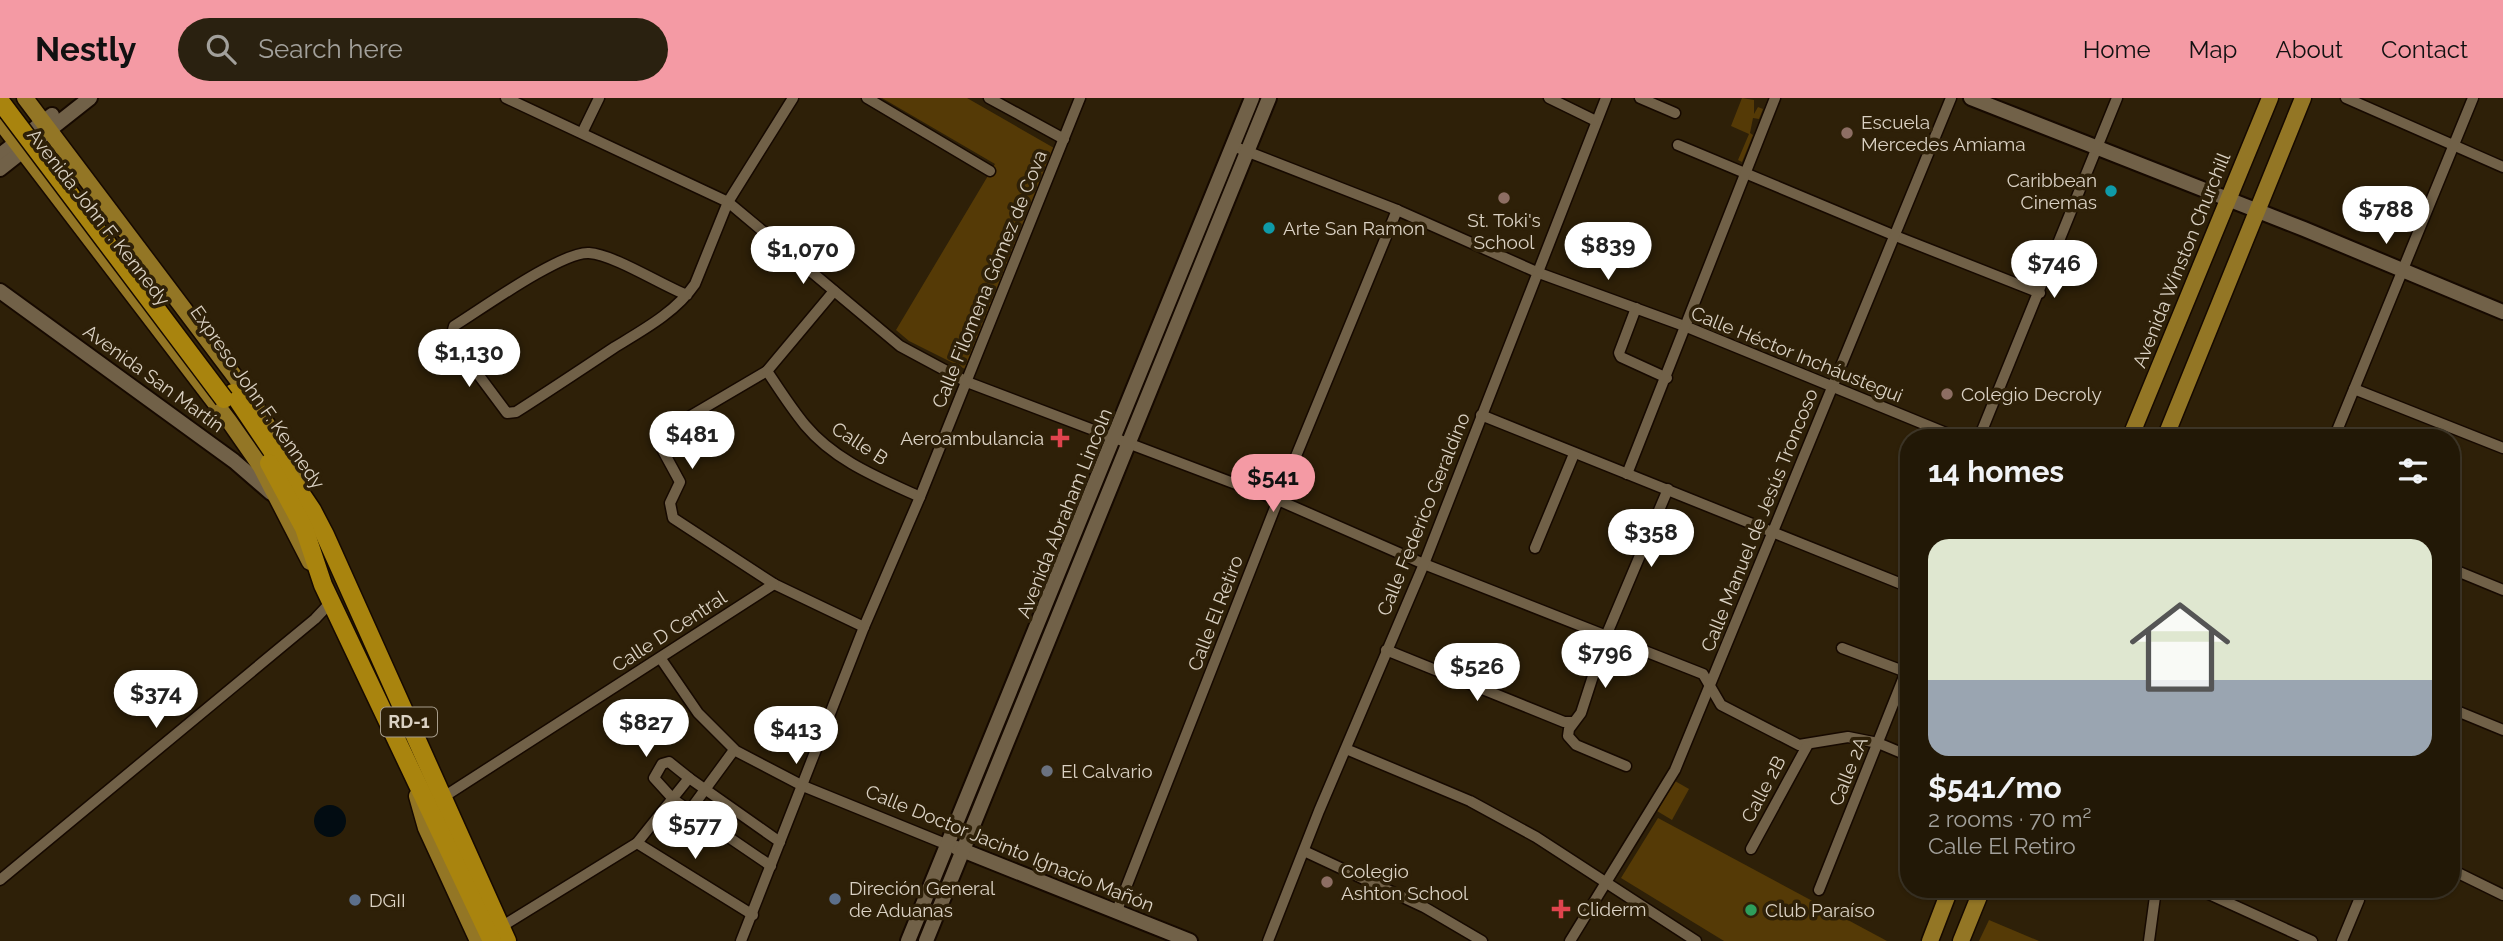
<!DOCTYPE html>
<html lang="en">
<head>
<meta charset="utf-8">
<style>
  body { margin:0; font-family:Raleway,sans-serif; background:#2a2110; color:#f1f3f6; height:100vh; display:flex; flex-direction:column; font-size:26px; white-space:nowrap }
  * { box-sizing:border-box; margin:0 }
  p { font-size:23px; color:#a2a09b }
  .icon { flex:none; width:38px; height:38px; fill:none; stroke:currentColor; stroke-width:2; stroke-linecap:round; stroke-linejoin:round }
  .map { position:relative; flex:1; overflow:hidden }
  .side { position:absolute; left:1900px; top:331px; width:560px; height:469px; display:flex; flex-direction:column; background:#221806; border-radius:28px; box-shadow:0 2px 5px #0004,0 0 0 2px #3f3728 }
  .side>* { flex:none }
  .price { position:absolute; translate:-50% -60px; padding:0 16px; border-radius:24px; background:#fff; color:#222; font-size:23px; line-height:46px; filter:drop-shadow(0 2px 4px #0008) }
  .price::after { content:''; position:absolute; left:50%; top:42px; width:21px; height:16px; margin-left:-10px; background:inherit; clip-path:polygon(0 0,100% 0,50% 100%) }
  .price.active { background:#f49aa4; color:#111 }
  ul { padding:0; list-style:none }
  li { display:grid; align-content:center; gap:14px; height:371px; padding:0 28px }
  li span { display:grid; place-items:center; height:217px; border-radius:21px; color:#555 }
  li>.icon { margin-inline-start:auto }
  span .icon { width:126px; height:126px; fill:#fffc; stroke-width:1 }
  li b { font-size:30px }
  h2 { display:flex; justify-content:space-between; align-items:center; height:84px; padding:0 28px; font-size:30px }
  header { display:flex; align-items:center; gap:42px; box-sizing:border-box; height:98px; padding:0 35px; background:#f49aa4; color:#111 }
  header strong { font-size:33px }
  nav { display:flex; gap:38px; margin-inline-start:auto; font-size:24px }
  .search { width:490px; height:63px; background:#2a2110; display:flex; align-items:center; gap:18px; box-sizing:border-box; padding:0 24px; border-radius:38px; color:#a2a09b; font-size:26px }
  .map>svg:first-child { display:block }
  .green { fill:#553a06 }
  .water { fill:#020c12 }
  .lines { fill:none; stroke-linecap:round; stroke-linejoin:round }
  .street-casing { stroke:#160900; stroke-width:13 }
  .secondary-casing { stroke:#160900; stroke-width:18 }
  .primary-casing { stroke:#160900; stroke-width:19 }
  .highway-casing { stroke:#160900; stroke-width:21 }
  .street { stroke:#716148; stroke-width:10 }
  .secondary { stroke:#716148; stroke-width:14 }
  .primary { stroke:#937625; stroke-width:16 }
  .highway { stroke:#a9840e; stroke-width:18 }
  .highway-bridge-casing { stroke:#160900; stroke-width:21; stroke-linecap:butt }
  .highway-bridge { stroke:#a9840e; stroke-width:18 }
  .education-dot { fill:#8d6e63; stroke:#2e2008; stroke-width:2.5 }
  .culture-dot { fill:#0f9aa8; stroke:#2e2008; stroke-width:2.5 }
  .health-dot { fill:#e0444e; stroke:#2e2008; stroke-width:2.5 }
  .worship-dot { fill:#6b7280; stroke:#2e2008; stroke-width:2.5 }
  .service-dot { fill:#5c6f8a; stroke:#2e2008; stroke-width:2.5 }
  .leisure-dot { fill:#2e9e5b; stroke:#2e2008; stroke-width:2.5 }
  .labels { text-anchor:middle; stroke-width:7; stroke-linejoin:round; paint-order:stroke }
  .shield { fill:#2e2008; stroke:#a69c8b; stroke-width:2 }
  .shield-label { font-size:18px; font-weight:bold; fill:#dad1c3 }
  .poi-label { font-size:19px; fill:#dad1c3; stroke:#2e2008; text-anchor:start }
  .street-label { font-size:19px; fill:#dad1c3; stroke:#2e2008 }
</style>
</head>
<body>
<header>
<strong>Nestly</strong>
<div class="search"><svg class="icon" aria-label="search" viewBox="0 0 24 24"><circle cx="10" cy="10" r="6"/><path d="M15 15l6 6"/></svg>Search here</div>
<nav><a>Home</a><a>Map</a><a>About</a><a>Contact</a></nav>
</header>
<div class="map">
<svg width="2503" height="843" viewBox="0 0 2503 843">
  <rect width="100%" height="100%" fill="#2e2008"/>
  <g class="green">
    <path d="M882,0H967L1054,50L965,271L909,243L896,232L995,66Z"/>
    <path d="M1742,0L1754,2V16L1758,9L1763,11L1759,21L1753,20L1750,35L1753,37L1742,64L1738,62L1749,36L1731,28Z"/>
    <path d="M1675,683L1689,691L1672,722L1657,713Z"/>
    <path d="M1658,720L1887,843H1724L1621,780Z"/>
    <path d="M1989,822L2039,843H1979Z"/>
  </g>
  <circle class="water" cx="330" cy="723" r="16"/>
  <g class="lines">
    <g class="street-casing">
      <g id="street">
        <path d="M506,0L728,104L900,248L967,284L1278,402L1424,466L1703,576L1721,607L1799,647L1848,639L1878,645L1909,658"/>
        <path d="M867,0L990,73"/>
        <path d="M989,0L1064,41"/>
        <path d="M1549,0L1596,23"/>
        <path d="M1640,0L1675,15"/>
        <path d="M2346,0L2503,69"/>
        <path d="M582,35L599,0"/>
        <path d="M1678,47L1893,137L2040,195"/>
        <path d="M1233,48L1397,112L1539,175L1687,229L1958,340"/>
        <path d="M834,193L767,273L670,330L662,342L661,349L680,384L670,405L673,420L774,486L864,529"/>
        <path d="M687,197C661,187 615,157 589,155C562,153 480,212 454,228L451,240L507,315L516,314C549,293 582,271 615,249C643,232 676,214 695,186L728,104L793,0"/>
        <path d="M1636,210L1619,255L1621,259L1667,280"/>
        <path d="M767,273C779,291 791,310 805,327C835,363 879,380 920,399"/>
        <path d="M2354,291L2503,350"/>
        <path d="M1481,317L1909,489"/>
        <path d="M1979,340L2117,0"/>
        <path d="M2334,340L2473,0"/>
        <path d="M1627,376L1775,0"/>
        <path d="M1535,450L1574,356"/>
        <path d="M2452,471L2503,492"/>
        <path d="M1842,550L1906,574"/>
        <path d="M1386,552L1564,624H1573"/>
        <path d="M661,561L698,615L736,653L803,688L948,747"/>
        <path d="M2452,611L2503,632"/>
        <path d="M1346,651L1470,703L1536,739L1696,843"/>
        <path d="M1626,668L1576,647L1568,638L1569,631L1581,615L1606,538L1668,391"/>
        <path d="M689,680L669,664L662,666L654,680L674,702L771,768"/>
        <path d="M442,700L774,486"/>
        <path d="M690,712L734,652"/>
        <path d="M637,745L753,817"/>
        <path d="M1751,751L1807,648"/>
        <path d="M1304,753L1424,809L1482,843"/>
        <path d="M2452,772L2503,797"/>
        <path d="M0,782L315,521L331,504"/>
        <path d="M2198,791L2312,843"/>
        <path d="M1819,792L1909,566"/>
        <path d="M1116,815L1278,402L1397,112"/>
        <path d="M501,829L637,745L689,680L780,744"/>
        <path d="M741,843L864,529L920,399L1080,0"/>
        <path d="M1268,843L1319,713L1424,466L1606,0"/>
        <path d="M1570,843L1675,672L1951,0"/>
        <path d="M2149,843L2156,791"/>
        <path d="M2342,843L2359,802"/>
      </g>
    </g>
    <g class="secondary-casing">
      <g id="secondary">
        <path d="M1971,0L2304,131L2503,214"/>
        <path d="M0,57L52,17"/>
        <path d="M0,71L90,0"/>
        <path d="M0,193L234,363L271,395"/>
        <path d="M957,750L1190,843"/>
        <path d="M908,843L1252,0"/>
        <path d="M926,843L1269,0"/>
      </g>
    </g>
    <g class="primary-casing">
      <g id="primary">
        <path d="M25,0L245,292L292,365L302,388"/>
        <path d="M0,23L229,323L261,369L310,464"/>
        <path d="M2130,340L2270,0"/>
        <path d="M2165,340L2303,0"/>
        <path d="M417,698L426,730L478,843"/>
        <path d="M1930,843L1950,791"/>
        <path d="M1961,843L1982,791"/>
      </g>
    </g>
    <g class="highway-casing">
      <g id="highway">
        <path d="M233,295L312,412L325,437L507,843"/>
        <path d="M269,365L304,430L323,487L492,843"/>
      </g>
    </g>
    <use href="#street" class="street"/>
    <use href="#secondary" class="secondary"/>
    <use href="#primary" class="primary"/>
    <use href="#highway" class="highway"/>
    <g class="highway-bridge-casing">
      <path id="highway-bridge" d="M0,3L224,301"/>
    </g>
    <use href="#highway-bridge" class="highway-bridge"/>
  </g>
  <g class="education-dot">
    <circle cx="1847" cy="35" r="7"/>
    <circle cx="1504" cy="100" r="7"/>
    <circle cx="1947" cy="296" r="7"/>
    <circle cx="1327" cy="784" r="7"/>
  </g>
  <g class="culture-dot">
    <circle cx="2111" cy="93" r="7"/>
    <circle cx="1269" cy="130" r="7"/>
  </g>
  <g class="health-dot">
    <path d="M1056.5 329.5h7v7h7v7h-7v7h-7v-7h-7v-7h7z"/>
    <path d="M1557.5 800.5h7v7h7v7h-7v7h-7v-7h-7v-7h7z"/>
  </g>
  <circle class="worship-dot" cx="1047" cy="673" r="7"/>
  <g class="service-dot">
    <circle cx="835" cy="801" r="7"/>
    <circle cx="355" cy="802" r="7"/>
  </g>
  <circle class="leisure-dot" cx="1751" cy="812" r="7"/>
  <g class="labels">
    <rect class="shield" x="381" y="609.5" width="56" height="29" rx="5"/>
    <g class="shield-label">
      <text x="409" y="630">RD-1</text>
    </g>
    <g class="poi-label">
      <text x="1861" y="31">Escuela<tspan x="1861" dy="22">Mercedes Amiama</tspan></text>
      <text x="2097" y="89" text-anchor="end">Caribbean<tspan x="2097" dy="22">Cinemas</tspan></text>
      <text x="1504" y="129" text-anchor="middle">St. Toki's<tspan x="1504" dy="22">School</tspan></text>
      <text x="1283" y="137">Arte San Ramon</text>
      <text x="1961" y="303">Colegio Decroly</text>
      <text x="1044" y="347" text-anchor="end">Aeroambulancia</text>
      <text x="1061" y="680">El Calvario</text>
      <text x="1341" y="780">Colegio<tspan x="1341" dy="22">Ashton School</tspan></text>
      <text x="849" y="797">Direción General<tspan x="849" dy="22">de Aduanas</tspan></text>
      <text x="369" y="809">DGII</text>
      <text x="1577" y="818">Cliderm</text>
      <text x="1765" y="819">Club Paraíso</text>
    </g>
    <g class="street-label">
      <text transform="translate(99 119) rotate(52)" y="7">Avenida John F. Kennedy</text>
      <text transform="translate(2181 162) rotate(-68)" y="7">Avenida Winston Churchill</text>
      <text transform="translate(989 181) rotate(-68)" y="7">Calle Filomena Gómez de Cova</text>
      <text transform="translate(1797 256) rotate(22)" y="7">Calle Héctor Incháustegui</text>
      <text transform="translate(154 280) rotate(36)" y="7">Avenida San Martín</text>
      <text transform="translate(258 299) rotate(55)" y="7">Expreso John F. Kennedy</text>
      <text transform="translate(860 345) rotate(33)" y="7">Calle B</text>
      <text transform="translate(1064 415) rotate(-68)" y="7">Avenida Abraham Lincoln</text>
      <text transform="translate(1423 416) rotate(-68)" y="7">Calle Federico Geraldino</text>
      <text transform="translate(1759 422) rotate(-68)" y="7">Calle Manuel de Jesús Troncoso</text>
      <text transform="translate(1215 515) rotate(-69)" y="7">Calle El Retiro</text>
      <text transform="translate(669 533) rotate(-33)" y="7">Calle D Central</text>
      <text transform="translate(1848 673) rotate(-68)" y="7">Calle 2A</text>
      <text transform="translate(1763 691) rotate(-62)" y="7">Calle 2B</text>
      <text transform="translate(1010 750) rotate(22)" y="7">Calle Doctor Jacinto Ignacio Mañón</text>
    </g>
  </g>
</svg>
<b class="price" style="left:2386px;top:148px">$788</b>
<b class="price" style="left:1608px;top:184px">$839</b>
<b class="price" style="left:803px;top:188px">$1,070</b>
<b class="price" style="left:2054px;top:202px">$746</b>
<b class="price" style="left:469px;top:291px">$1,130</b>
<b class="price" style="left:692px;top:373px">$481</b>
<b class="price active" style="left:1273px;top:416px">$541</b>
<b class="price" style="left:1651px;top:471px">$358</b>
<b class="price" style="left:1605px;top:592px">$796</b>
<b class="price" style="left:1477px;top:605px">$526</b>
<b class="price" style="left:156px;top:632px">$374</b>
<b class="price" style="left:646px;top:661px">$827</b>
<b class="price" style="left:796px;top:668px">$413</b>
<b class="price" style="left:695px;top:763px">$577</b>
<section class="side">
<h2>14 homes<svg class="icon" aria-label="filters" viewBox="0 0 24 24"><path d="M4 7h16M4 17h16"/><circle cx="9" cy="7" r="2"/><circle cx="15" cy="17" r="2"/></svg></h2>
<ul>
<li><span style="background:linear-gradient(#dfe7d0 65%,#9aa5b1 0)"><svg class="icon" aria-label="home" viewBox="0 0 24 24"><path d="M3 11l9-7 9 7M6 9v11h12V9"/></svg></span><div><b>$541/mo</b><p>2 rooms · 70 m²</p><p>Calle El Retiro</p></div></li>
</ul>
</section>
</div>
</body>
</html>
